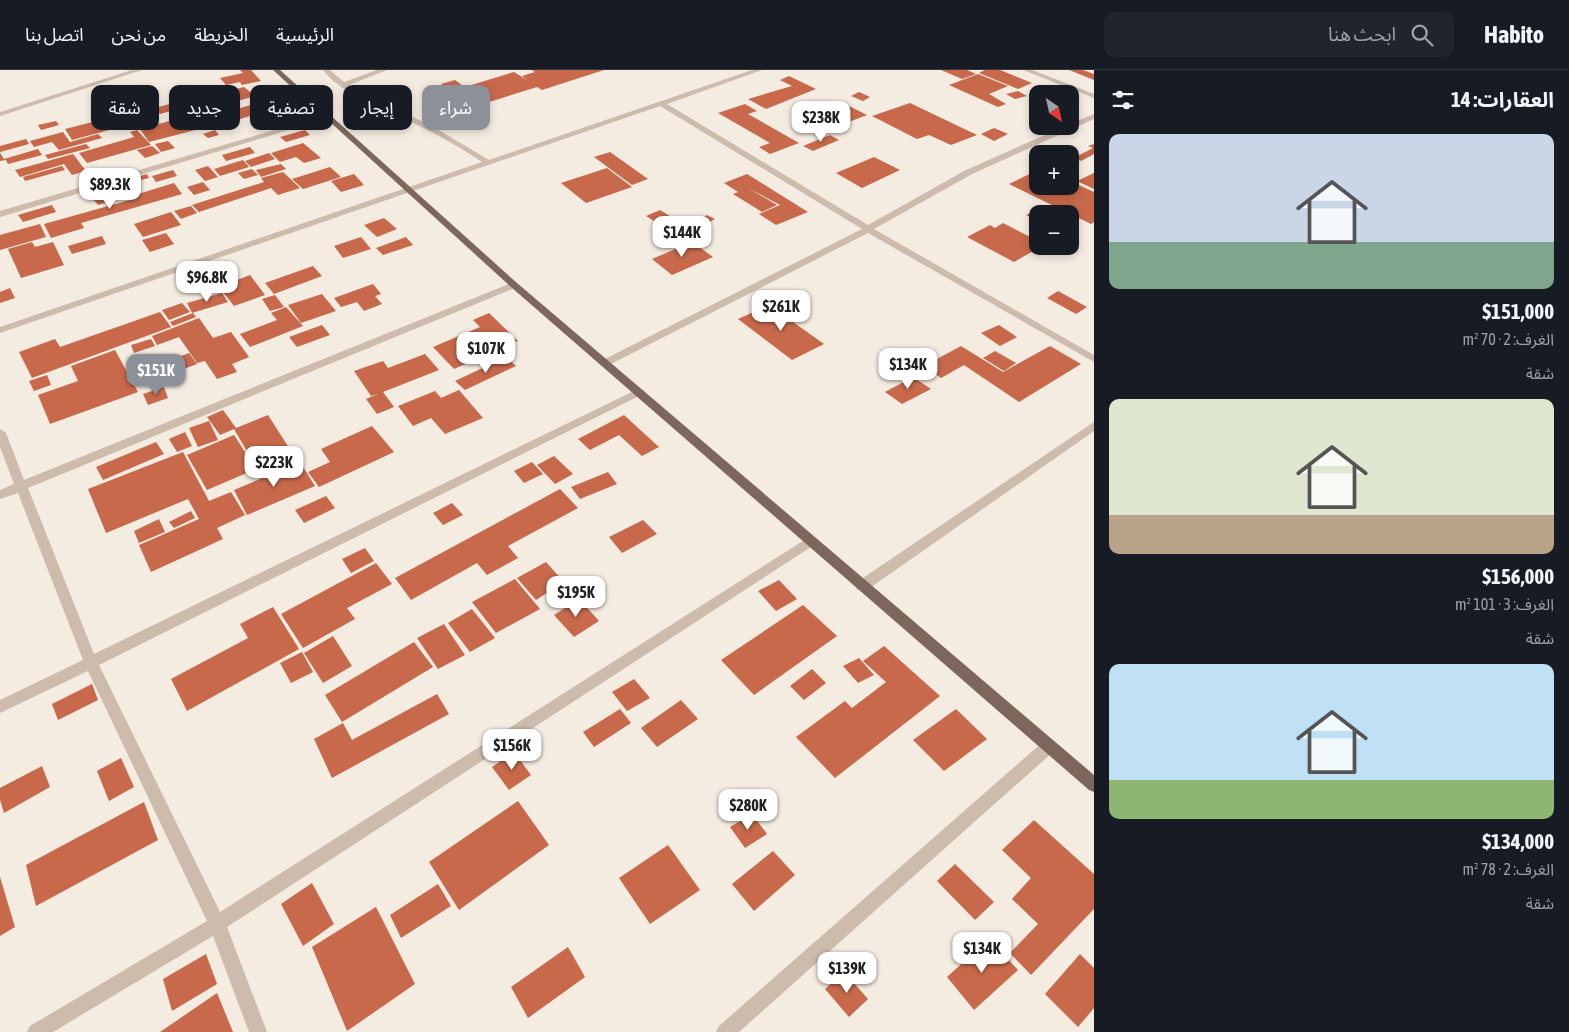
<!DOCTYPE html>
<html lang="ar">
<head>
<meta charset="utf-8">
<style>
  body { margin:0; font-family:"Asap Condensed","Noto Sans Arabic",sans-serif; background:#20242c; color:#f1f3f6; direction:rtl; height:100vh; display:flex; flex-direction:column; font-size:19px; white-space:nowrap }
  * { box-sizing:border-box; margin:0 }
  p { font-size:16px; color:#9ea1a6 }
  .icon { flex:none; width:28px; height:28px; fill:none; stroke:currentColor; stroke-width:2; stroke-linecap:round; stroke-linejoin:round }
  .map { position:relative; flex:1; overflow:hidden; direction:ltr }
  .details { display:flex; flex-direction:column; background:#171b24; width:475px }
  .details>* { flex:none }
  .guide { position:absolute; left:15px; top:15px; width:475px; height:45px; direction:rtl; display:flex; gap:10px }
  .needle { width:32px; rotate:146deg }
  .fabs { position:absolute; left:1029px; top:15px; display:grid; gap:10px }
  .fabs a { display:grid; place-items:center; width:50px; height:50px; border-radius:10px; background:#171b24; box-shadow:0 2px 8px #0003; font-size:25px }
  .price { position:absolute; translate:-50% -42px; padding:0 11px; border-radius:10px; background:#fff; color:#222; font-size:16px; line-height:32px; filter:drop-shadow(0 1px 2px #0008) }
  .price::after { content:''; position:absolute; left:50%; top:30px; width:15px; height:11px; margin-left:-8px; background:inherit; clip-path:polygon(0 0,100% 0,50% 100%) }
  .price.current { background:#8c9099; color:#fff }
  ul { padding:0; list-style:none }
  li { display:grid; align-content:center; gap:10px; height:265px; padding:0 15px }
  li span { display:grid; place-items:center; height:155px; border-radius:10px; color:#555 }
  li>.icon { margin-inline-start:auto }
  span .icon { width:90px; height:90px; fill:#fffc; stroke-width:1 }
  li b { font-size:21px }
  h2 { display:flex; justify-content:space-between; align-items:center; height:60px; padding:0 15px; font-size:21px }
  .chip { padding:0 18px; border-radius:10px; background:#171b24; box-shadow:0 2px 8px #0003; font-size:18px; line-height:45px }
  .chip.current { background:#8c9099; color:#fff }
  header { display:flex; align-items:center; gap:30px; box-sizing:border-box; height:70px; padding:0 25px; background:#171b24; border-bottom:1px solid #363941 }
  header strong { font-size:24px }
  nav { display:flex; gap:28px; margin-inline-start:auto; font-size:18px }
  .search { width:350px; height:45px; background:#20242c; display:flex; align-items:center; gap:12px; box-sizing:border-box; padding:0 18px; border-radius:10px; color:#9ea1a6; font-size:19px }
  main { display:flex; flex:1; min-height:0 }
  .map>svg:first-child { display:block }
  .building { fill:#c8694b }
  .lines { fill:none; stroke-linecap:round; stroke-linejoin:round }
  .minor { fill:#cdbbac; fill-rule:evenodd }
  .major { fill:#7d675c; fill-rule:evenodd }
</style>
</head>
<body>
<header>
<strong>Habito</strong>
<div class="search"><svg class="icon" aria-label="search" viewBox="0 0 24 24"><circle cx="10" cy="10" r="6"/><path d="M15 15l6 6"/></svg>ابحث هنا</div>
<nav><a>الرئيسية</a><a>الخريطة</a><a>من نحن</a><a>اتصل بنا</a></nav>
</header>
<main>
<section class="details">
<h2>العقارات: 14<svg class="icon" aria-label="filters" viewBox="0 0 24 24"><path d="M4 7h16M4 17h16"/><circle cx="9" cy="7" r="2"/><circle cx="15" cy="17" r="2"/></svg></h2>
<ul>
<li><span style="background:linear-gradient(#c9d6e8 70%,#7fa58c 0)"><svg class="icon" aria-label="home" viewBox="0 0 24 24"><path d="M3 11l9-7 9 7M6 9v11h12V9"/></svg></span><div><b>$151,000</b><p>الغرف: 2 · 70 m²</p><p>شقة</p></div></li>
<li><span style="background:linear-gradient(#dfe7d0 75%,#b9a48a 0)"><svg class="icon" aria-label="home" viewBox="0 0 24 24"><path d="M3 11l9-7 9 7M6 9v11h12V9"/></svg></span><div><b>$156,000</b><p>الغرف: 3 · 101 m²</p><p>شقة</p></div></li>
<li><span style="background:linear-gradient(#bfe0f5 75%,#8fb573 0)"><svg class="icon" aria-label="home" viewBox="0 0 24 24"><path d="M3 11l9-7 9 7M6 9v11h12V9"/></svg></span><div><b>$134,000</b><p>الغرف: 2 · 78 m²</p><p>شقة</p></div></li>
</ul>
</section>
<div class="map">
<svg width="1094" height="962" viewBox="0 0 1094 962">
  <rect width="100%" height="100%" fill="#f4ebe1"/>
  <g class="building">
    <path d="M240,0H251L261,11L242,15L240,12L226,15L220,8L243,3Z"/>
    <path d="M532,0H604L542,20L537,17L467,39L445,23L514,2L527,10L522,6L535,2Z"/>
    <path d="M941,0H967L976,4L962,9Z"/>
    <path d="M985,0H1000L1032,13L1018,19L979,3Z"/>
    <path d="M1069,0H1083L1094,4V10Z"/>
    <path d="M978,4L1008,16L989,24L1006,34L998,37L949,15Z"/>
    <path d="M789,6L816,19L766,39L748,29L792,16L780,10Z"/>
    <path d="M455,10L463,16L448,20L441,14Z"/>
    <path d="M209,17L217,24L244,17L255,26L200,42L182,25Z"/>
    <path d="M1018,21L1027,26L1015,29L1006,24Z"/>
    <path d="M859,22L870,27L863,31L851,26Z"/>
    <path d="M272,29L278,34L267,37L280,49L259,55L250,46L224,54L215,45Z"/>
    <path d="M180,31L185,37L160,44L155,38Z"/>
    <path d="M843,33L867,45L825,61L801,49Z"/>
    <path d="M910,33L977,65L951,75L929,65L917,69L872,46Z"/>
    <path d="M745,34L757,41L748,44L799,73L770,84L759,77L770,73L718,43Z"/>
    <path d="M121,36L123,42L108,45L106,39Z"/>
    <path d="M152,37L159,46L142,51L139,47L151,43L125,50L110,55L113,59L72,70L65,59Z"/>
    <path d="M192,45L203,58L149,72L140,59Z"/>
    <path d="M56,51L59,55L41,60L38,55Z"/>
    <path d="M994,58L1008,64L994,71L981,64Z"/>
    <path d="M137,60L151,75L87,93L79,83L134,67L130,62Z"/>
    <path d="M215,60L219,65L208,68L203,64Z"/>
    <path d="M305,60L310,65L286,72L280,67Z"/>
    <path d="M63,62L70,72L98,64L102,68L59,80L52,72L34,77L30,71Z"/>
    <path d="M830,65L839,70L813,81L803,76Z"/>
    <path d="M26,69L29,74L0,82V76Z"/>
    <path d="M168,71L175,78L161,82L155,74Z"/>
    <path d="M303,73L321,88L304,93L296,87L280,92L271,83Z"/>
    <path d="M86,74L90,78L48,89L45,85Z"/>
    <path d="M1094,74V84L1081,91L1074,88L1093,78L1088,76Z"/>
    <path d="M152,76L160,83L145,88L137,80Z"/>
    <path d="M250,77L255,83L226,91L222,85Z"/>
    <path d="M38,79L42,85L8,94L6,90L0,91V83L4,89Z"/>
    <path d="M610,82L648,109L632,115L594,87Z"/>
    <path d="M269,83L275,89L251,97L245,91Z"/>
    <path d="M73,84L86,101L72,105L64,94L20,107L15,100Z"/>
    <path d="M874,87L900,100L862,118L836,103Z"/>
    <path d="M243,90L249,97L220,106L214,99Z"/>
    <path d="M281,94L286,99L261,107L256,100Z"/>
    <path d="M62,96L65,100L25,111L23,107Z"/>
    <path d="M208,96L218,107L205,111L195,100Z"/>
    <path d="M330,97L341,107L303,119L292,109Z"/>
    <path d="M607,98L632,117L586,133L561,113Z"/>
    <path d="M252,99L258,105L244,109L238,103Z"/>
    <path d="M173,100L177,106L156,112L152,106Z"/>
    <path d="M1038,100V116H1070V111L1094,122V152L1091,154L1009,114Z"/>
    <path d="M283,102L300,118L278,125L271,118L199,142L192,135L264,112L261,108Z"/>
    <path d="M1094,103V119L1077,111Z"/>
    <path d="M147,104L149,108L132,112L130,109Z"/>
    <path d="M354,104L364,115L341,122L331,111Z"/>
    <path d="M747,104L808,142L776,155L759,144L780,135L748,118L777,135L762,142L733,124L738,122L724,113Z"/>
    <path d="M203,112L210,120L194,125L187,117Z"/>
    <path d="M174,113L182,124L81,153L84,158L51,168L44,154L137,128L135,125Z"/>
    <path d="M107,120L115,130L98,135L90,125Z"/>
    <path d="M52,135L56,142L23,152L18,145Z"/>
    <path d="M191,136L197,143L181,149L174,141Z"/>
    <path d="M1040,139L1050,144H1038V151L1026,145Z"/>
    <path d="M660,140L684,155L671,162L646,146Z"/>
    <path d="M171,142L181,155L143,167L134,154Z"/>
    <path d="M707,145L715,149L695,161L687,157Z"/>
    <path d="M384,148L397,159L377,167L364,155Z"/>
    <path d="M1003,153L1038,171V176H1042L1014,192L967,167L990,155L995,158Z"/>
    <path d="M40,154L46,167L0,180V165Z"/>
    <path d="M166,163L174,174L150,182L142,170Z"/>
    <path d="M102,166L106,174L72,184L68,176Z"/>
    <path d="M361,167L371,179L343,188L334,176Z"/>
    <path d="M406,167L413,175L383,185L376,178Z"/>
    <path d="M32,172L35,177L53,172L64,195L21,208L8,179Z"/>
    <path d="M692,172L713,187L672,205L652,189Z"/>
    <path d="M313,196L322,206L274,224L265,213Z"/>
    <path d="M250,205L265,225L234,236L219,217Z"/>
    <path d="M373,214L381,224L375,226L382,234L364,241L357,232L341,237L334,228Z"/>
    <path d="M10,218L15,228L0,233V222Z"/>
    <path d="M1058,221L1087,237L1076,244L1047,228Z"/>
    <path d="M222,223L228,232L192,243L187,233Z"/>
    <path d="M322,224L336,241L301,253L288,235Z"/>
    <path d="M275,225L284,237L270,241L262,229Z"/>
    <path d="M182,233L190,242L169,250L162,240Z"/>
    <path d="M769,235L824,274L792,290L738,249Z"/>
    <path d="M286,237L303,256L250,277L240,264L277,250L271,243Z"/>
    <path d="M160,242L171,257L32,308L19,282L55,269L60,277Z"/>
    <path d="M193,243L196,247L173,256L170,252Z"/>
    <path d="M489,243L518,271L454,299L433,277L480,257L473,250Z"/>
    <path d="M199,248L213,268L231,262L249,287L232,294L237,302L217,309L205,291L197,293L179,267L157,275L152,266Z"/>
    <path d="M322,255L330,265L297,277L289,267Z"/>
    <path d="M999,255L1017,267L1000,276L981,263Z"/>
    <path d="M151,269L155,276L134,283L131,275Z"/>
    <path d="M961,276L1003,302L1050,276L1081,294L1019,332L964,295L941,308L924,296Z"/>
    <path d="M115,280L138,322L50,354L38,325L78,311L71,296Z"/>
    <path d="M995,281L1016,293L1004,301L983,288Z"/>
    <path d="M189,283L197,294L176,302L169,291Z"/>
    <path d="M425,284L439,300L383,322L394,337L377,344L366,329L378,324L371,326L354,301L383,291L388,298Z"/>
    <path d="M506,287L516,296L465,320L455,311Z"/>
    <path d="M47,305L51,315L34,321L29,311Z"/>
    <path d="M913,307L931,319L902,334L885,322Z"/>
    <path d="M164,317L168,328L148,335L143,324Z"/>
    <path d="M459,320L483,348L445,364L431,348L413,356L398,336L435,321L441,328Z"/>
    <path d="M223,340L236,358L268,345L291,381L255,395L234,359L220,365L207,347Z"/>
    <path d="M624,345L659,377L642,386L619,365L590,380L578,369Z"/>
    <path d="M209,351L218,370L198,377L189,358Z"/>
    <path d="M372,356L394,382L319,417L308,402L330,392L321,379Z"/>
    <path d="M185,362L192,376L177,382L169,369Z"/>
    <path d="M234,365L256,399L207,420L187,385Z"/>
    <path d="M156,372L164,384L103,410L96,397Z"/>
    <path d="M183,382L209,431L231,422L245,445L217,458L223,469L151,502L139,475L199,449L188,429L106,463L88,419Z"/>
    <path d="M554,386L573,404L555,414L537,395Z"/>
    <path d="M300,392L315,416L247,445L234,420Z"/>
    <path d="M532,392L543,404L524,413L514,401Z"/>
    <path d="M608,402L617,414L580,429L571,417Z"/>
    <path d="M560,419L578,438L508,476L518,488L487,505L477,493L411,530L395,508Z"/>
    <path d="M326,426L335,438L304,453L295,440Z"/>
    <path d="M452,433L463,445L443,455L433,443Z"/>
    <path d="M191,441L195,448L174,458L169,452Z"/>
    <path d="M159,449L165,462L139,473L134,461Z"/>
    <path d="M643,450L657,464L622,483L609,467Z"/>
    <path d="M365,478L374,491L351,503L342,489Z"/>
    <path d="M546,492L564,512L536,530L517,508Z"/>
    <path d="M376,493L392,514L347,538L355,549L303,578L281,544Z"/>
    <path d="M515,509L540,539L496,563L472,532Z"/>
    <path d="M779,510L797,529L776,541L758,521Z"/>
    <path d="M579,529L599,551L574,567L554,545Z"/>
    <path d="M803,535L837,566L754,625L721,590Z"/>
    <path d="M273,537L299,579L187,641L171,609L248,568L240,554Z"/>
    <path d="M472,539L495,568L470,582L448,553Z"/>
    <path d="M444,554L465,585L438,599L417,568Z"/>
    <path d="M333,566L352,596L323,613L304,583Z"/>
    <path d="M414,572L433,597L342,652L325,625Z"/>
    <path d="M884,576L940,626L835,708L796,667L845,631L852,638L886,612L863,591Z"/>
    <path d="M302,582L313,602L291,613L280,593Z"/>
    <path d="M859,588L874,605L858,613L843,596Z"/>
    <path d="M812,599L826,613L804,630L790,616Z"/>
    <path d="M634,609L650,628L627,641L612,622Z"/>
    <path d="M92,614L98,630L58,650L52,634Z"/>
    <path d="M437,624L449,644L332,708L314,669L343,653L352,670Z"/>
    <path d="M681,630L698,649L657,677L641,658Z"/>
    <path d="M620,639L631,653L594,677L583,662Z"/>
    <path d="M956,639L987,669L944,701L913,670Z"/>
    <path d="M514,682L531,705L509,720L492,697Z"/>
    <path d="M121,688L134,717L109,731L97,701Z"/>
    <path d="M42,696L50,717L4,743L0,730V718Z"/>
    <path d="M518,731L549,775L459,840L429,792Z"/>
    <path d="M144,732L158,770L36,836L26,795Z"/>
    <path d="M752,744L767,764L745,778L730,757Z"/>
    <path d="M1034,750L1094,804V839L1031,905L1010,883L1038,854L1012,829L1031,808L1002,780Z"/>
    <path d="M668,775L700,820L650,854L619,808Z"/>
    <path d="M773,781L795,805L754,841L732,814Z"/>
    <path d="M955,794L994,832L975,850L937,811Z"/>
    <path d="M0,807L15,857L0,866Z"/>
    <path d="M312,813L334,854L303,876L281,834Z"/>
    <path d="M438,814L451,836L401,868L390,845Z"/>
    <path d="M376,837L415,914L347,961L312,877Z"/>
    <path d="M989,869L1018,900L974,940L947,907Z"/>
    <path d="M568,877L585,907L528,948L511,917Z"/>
    <path d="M206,884L217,914L172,941L163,909Z"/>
    <path d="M1080,884L1094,898V938L1078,957L1045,924Z"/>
    <path d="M844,902L868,929L849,947L825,919Z"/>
    <path d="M217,923L233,962H160Z"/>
  </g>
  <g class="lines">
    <g class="minor">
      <path d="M132,0H142L0,46V42Z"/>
      <path d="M323,0H330L344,12L377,0H387L349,15L437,59L489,90L752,0H762L667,34L868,155L966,100L1065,56H1070V54L1094,44V49L972,104L874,159L1094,285V292L868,163L609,295H601V291L862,159L660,36L0,263V257L482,92C461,78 439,65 415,54C387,39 342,25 323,0Z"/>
      <path d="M1023,0H1032L1094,24V28Z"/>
      <path d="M325,45L332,47L0,147V141Z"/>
      <path d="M514,212L517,213V217L28,418L94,584L636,320H644L645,323L99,595L220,842L806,469H814L816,472L814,475L227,857L267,962H249L213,866L53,962H27L30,956L207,851L88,601L0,643V630L83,590L18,423L0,429V420L14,414L0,377V359L6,363L24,410Z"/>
      <path d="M1094,352V361L867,520H857L856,516L857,512Z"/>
      <path d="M1049,669L1054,671L1056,676L1054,681L739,962H716L719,956L1044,671Z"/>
    </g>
    <path class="major" d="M273,0H280L517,213L1094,705V722L1089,720L511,217Z"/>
  </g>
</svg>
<div class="fabs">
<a><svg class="needle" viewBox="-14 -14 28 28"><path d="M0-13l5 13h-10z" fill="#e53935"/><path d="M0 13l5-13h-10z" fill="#9ea1a6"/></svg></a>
<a>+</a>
<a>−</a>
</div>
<b class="price" style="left:821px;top:73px">$238K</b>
<b class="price" style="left:110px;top:140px">$89.3K</b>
<b class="price" style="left:682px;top:188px">$144K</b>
<b class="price" style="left:207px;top:233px">$96.8K</b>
<b class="price" style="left:781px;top:262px">$261K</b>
<b class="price" style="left:486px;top:304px">$107K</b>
<b class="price" style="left:908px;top:320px">$134K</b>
<b class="price current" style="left:156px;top:326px">$151K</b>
<b class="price" style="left:274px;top:418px">$223K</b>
<b class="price" style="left:576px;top:548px">$195K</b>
<b class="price" style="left:512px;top:701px">$156K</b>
<b class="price" style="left:748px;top:761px">$280K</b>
<b class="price" style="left:982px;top:904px">$134K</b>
<b class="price" style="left:847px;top:924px">$139K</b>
<div class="guide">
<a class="chip current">شراء</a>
<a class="chip">إيجار</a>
<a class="chip">تصفية</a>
<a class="chip">جديد</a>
<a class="chip">شقة</a>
</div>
</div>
</main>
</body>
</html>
